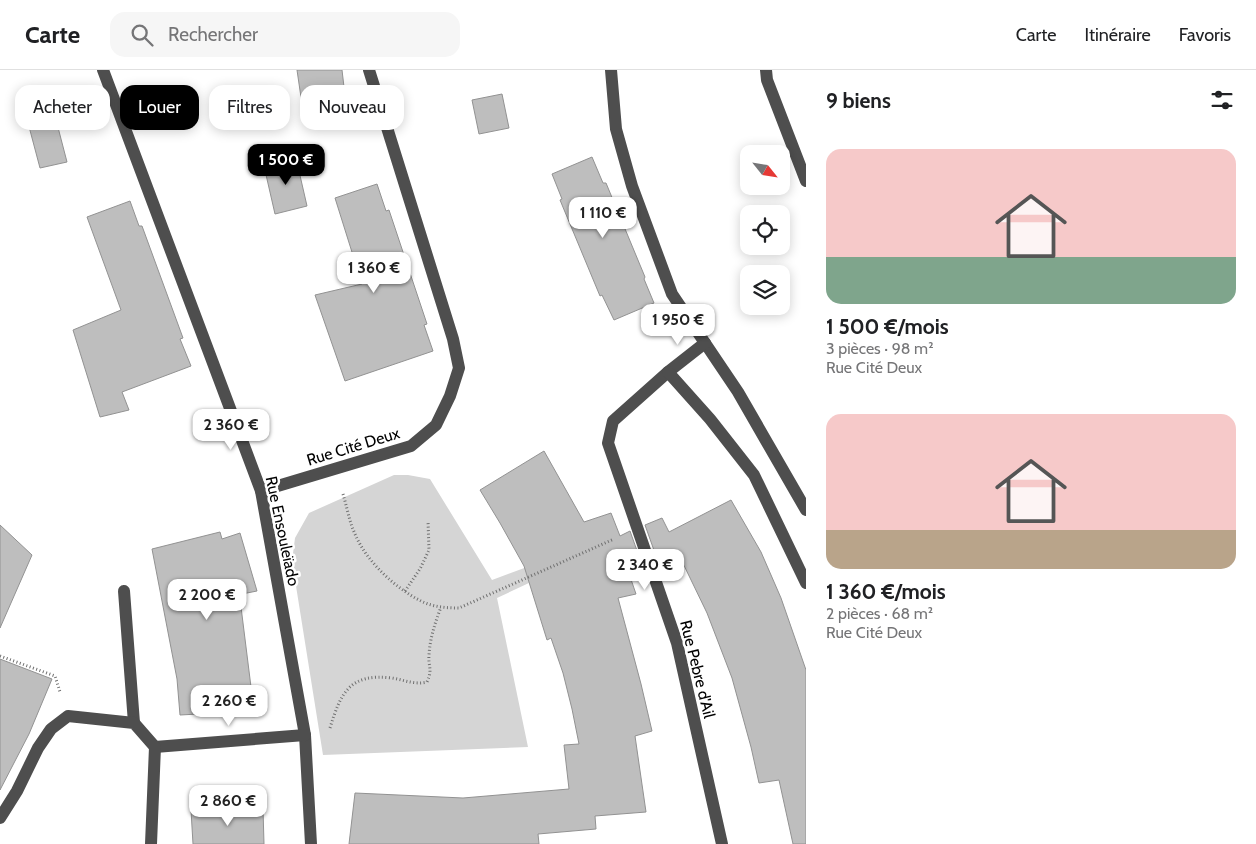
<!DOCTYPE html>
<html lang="fr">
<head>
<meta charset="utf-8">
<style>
  body { margin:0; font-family:Cabin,sans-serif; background:#f6f6f6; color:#202124; height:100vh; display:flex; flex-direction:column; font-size:19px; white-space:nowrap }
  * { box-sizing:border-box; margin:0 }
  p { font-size:16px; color:#757577 }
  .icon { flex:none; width:28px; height:28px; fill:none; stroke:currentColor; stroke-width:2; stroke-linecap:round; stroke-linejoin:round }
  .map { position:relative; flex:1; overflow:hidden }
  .details { display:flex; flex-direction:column; background:#fff; width:450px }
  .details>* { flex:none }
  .banner { position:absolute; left:15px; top:15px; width:475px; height:45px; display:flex; gap:10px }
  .needle { width:32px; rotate:120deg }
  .tools { position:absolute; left:740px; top:75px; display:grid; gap:10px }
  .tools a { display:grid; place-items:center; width:50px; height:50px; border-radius:10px; background:#fff; box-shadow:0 2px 12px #0003; font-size:25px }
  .price { position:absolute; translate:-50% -42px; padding:0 11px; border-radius:10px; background:#fff; color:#222; font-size:16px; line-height:32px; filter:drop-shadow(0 1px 2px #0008) }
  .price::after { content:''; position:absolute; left:50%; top:30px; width:15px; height:11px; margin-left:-8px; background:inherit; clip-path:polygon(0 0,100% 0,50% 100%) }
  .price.current { background:#000; color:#fff }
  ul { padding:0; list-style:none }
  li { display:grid; align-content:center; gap:10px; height:265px; padding:0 20px }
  li span { display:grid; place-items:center; height:155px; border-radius:15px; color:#555 }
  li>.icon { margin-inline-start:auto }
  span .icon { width:90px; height:90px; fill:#fffc; stroke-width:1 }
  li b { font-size:21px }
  h2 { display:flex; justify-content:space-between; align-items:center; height:60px; padding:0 20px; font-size:21px }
  .tag { padding:0 18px; border-radius:15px; background:#fff; box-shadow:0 2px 12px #0003; font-size:18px; line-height:45px }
  .tag.current { background:#000; color:#fff }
  header { display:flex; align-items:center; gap:30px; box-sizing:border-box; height:70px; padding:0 25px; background:#fff; border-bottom:1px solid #e0e0e0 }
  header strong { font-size:24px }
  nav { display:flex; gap:28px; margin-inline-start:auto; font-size:18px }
  .search { width:350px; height:45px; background:#f6f6f6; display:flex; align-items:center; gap:12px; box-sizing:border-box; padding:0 18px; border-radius:15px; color:#757577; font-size:19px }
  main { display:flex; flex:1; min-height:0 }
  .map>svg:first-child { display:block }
  .green { fill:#d5d5d5 }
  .building { fill:#bebebe; stroke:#929292 }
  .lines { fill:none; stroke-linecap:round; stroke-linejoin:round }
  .path { stroke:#707070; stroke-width:3; stroke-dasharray:1 2.5; stroke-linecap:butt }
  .minor { stroke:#4e4e4e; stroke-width:12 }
  .labels { text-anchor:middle; stroke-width:5; stroke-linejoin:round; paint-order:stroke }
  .street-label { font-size:16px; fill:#000; stroke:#fff }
</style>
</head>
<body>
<header>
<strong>Carte</strong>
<div class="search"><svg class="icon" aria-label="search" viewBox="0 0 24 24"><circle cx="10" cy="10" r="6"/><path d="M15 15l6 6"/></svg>Rechercher</div>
<nav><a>Carte</a><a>Itinéraire</a><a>Favoris</a></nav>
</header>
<main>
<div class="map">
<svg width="806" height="774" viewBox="0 0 806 774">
  <rect width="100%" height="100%" fill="#fff"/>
  <path class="green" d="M394,405H408L430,409L492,510L614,465L617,472L497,528L528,677L323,685L292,491L295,468L309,443Z"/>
  <g class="building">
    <path d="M297,0H342L346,34L303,41Z"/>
    <path d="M502,24L509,58L479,64L472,30Z"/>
    <path d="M54,42L67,92L40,98L27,49Z"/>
    <path d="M592,87L603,113H606L645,207L644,209L654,233L614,250L602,225L600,226L560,130L562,129L552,104Z"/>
    <path d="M296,88L307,136L275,144L264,96Z"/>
    <path d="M377,114L386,141L389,140L427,254L424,255L433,281L345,311L315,225L362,214L335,128Z"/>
    <path d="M130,131L139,156H142L183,268L180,269L191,296L122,322L129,340L100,347L73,260L121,240L87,147Z"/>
    <path d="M544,381L584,452L611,443L620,466L630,461L640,489L625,492L636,524L618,528L641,614L652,661L635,666L646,742L595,746L596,759L538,764L539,774H349L355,723L463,728L569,719L564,675L579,674L572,639L563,603L551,568L547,570L524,496L500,453L480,420Z"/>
    <path d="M731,430L761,482L781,528L806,600V774H793L779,710L759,713L751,677L732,608L707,543L677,481L656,486L645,455L662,448L669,462Z"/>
    <path d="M0,455L32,485L0,558Z"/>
    <path d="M220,462L222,469L240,463L257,521L242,524L244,528L240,529L254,641L180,645L177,609L152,479Z"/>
    <path d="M0,589L52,609L29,664L0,720Z"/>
    <path d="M263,739L264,774H193L191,740Z"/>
  </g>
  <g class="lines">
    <g class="path">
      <path d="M343,424C347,437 349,451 355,464C366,491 395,518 421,531C433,537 446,538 459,538L614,469"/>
      <path d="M405,521L420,499L429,480L428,451"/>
      <path d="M0,586L55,606L60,622"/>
      <path d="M330,658C341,622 350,603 392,608C404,610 415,615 427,612C433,599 428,597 429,585C430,568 435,553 441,537"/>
    </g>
    <g class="minor">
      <path d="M103,0L261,421L305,665L311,774"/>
      <path d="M611,0L616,59L632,116L672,224L738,322L806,440"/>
      <path d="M766,0L767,10L806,111"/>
      <path d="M705,273L668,302L613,351L608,373L677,573L722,774"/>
      <path d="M668,302L710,349L754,405L806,513"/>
      <path d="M261,421L411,376L436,355L450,326L459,298L453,269L369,0"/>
      <path d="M124,521L134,653"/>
      <path d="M155,677L305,665"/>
      <path d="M0,748L17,721L38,678L51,659L68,646L134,653L155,677L151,774"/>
    </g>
  </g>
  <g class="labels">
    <g class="street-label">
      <text transform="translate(353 376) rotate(-17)" y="6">Rue Cité Deux</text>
      <text transform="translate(283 461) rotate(78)" y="6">Rue Ensouleïado</text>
      <text transform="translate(698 599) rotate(76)" y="6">Rue Pebre d'Ail</text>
    </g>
  </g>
</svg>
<div class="tools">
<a><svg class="needle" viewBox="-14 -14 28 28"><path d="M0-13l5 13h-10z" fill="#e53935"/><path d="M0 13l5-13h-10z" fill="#757577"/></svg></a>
<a><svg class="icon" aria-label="locate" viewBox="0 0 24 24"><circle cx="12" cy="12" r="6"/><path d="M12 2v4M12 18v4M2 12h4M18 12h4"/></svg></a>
<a><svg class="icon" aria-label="layers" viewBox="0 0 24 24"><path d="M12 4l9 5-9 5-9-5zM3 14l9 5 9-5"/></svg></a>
</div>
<b class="price current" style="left:286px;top:116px">1 500 €</b>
<b class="price" style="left:603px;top:169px">1 110 €</b>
<b class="price" style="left:374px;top:224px">1 360 €</b>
<b class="price" style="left:678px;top:276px">1 950 €</b>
<b class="price" style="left:231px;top:381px">2 360 €</b>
<b class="price" style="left:645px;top:521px">2 340 €</b>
<b class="price" style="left:207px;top:551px">2 200 €</b>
<b class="price" style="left:229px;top:657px">2 260 €</b>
<b class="price" style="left:228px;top:757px">2 860 €</b>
<div class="banner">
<a class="tag">Acheter</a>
<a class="tag current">Louer</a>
<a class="tag">Filtres</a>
<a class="tag">Nouveau</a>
</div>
</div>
<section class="details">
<h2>9 biens<svg class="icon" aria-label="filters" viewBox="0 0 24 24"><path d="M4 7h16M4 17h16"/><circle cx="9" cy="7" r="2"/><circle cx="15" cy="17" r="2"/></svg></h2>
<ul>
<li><span style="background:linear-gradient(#f6c9c9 70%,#7fa58c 0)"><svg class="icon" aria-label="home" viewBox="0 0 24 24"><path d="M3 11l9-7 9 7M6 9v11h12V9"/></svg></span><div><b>1 500 €/mois</b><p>3 pièces · 98 m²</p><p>Rue Cité Deux</p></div></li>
<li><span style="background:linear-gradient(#f6c9c9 75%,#b9a48a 0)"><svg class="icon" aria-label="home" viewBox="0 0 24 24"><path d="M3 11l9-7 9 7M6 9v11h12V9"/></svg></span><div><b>1 360 €/mois</b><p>2 pièces · 68 m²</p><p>Rue Cité Deux</p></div></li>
</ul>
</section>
</main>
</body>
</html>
